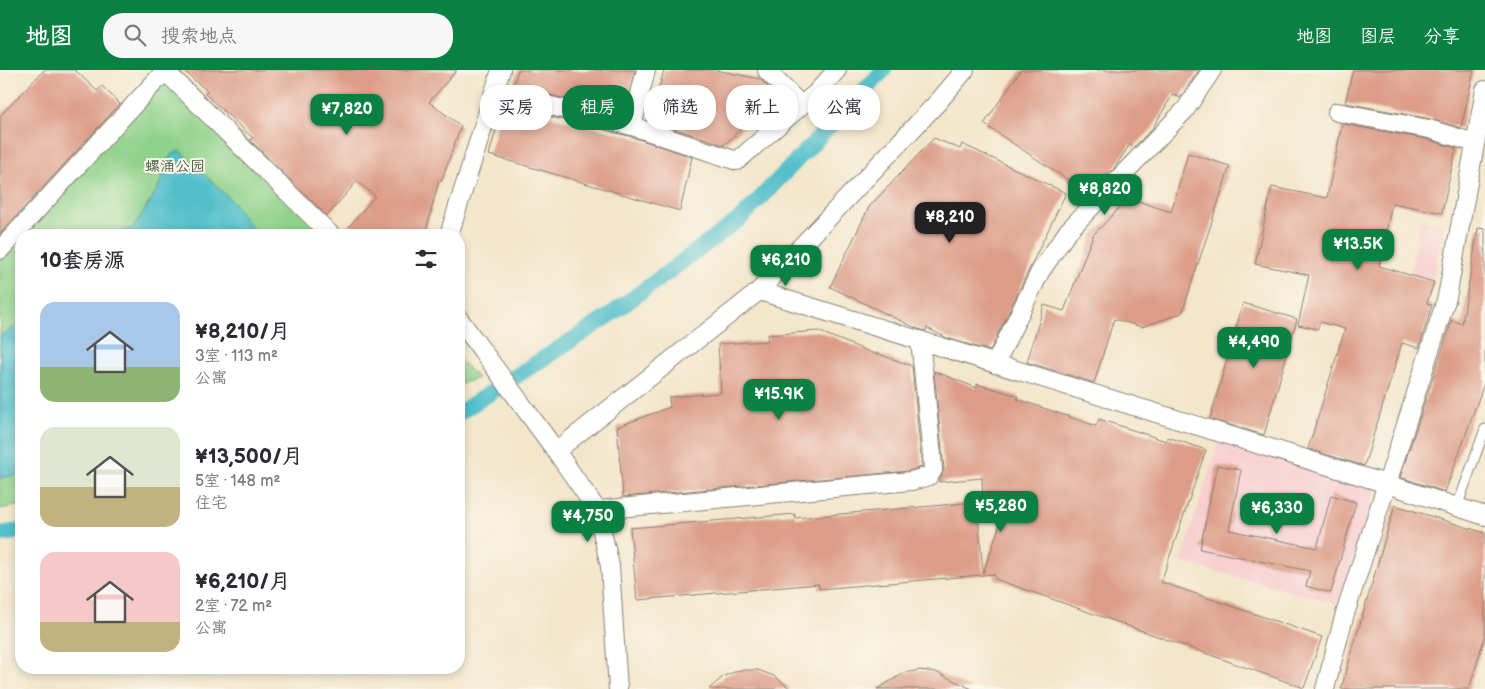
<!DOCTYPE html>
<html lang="zh">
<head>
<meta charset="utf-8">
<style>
  body { margin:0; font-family:"Balsamiq Sans","LXGW WenKai TC",sans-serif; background:#f7f7f7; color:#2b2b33; height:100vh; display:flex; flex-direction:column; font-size:19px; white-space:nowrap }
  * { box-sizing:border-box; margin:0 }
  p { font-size:16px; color:#7c7c81 }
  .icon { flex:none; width:28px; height:28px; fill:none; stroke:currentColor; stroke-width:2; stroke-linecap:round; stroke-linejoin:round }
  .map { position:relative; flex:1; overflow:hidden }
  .panel { position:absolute; left:15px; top:159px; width:450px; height:445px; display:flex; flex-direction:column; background:#fff; border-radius:20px; box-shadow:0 2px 8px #0003 }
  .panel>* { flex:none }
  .hud { position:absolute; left:480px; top:15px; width:475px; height:45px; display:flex; gap:10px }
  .price { position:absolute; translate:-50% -42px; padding:0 11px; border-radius:10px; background:#0b8043; color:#fff; font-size:16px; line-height:32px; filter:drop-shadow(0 1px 2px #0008) }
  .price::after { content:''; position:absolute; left:50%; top:30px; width:15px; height:11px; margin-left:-8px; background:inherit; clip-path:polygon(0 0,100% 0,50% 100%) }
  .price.selected { background:#222; color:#fff }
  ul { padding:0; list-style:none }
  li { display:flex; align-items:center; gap:15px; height:125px; padding:0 25px }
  li span { display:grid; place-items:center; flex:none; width:140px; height:100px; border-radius:15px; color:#555 }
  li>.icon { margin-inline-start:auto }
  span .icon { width:60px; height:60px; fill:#fffc; stroke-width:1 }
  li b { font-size:21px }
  h2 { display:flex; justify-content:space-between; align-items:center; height:60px; padding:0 25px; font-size:21px }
  .chip { padding:0 18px; border-radius:20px; background:#fff; box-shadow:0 2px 8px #0003; font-size:18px; line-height:45px }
  .chip.selected { background:#0b8043; color:#fff }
  header { display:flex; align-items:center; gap:30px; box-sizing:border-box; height:70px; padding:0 25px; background:#0b8043; color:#fff }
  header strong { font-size:24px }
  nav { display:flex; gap:28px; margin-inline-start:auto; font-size:18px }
  .search { width:350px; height:45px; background:#f7f7f7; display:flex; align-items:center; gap:12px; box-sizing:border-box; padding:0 18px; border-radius:20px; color:#7c7c81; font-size:19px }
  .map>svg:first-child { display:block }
  .built { fill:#f7cfd0 }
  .green { fill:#8fd28a; stroke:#567753 }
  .water { fill:#52bfca; stroke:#376e73 }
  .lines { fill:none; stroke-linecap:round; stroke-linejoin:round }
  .canal { stroke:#52bfca; stroke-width:16 }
  .building { fill:#dd9d89 }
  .service-casing { stroke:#888174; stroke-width:11 }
  .minor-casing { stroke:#888174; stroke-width:20 }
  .service { stroke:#fff; stroke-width:9 }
  .minor { stroke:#fff; stroke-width:18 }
  .labels { text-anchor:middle; stroke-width:4; stroke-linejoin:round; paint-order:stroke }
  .park-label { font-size:15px; fill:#445c42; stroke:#fbf7ec }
</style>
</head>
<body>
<header>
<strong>地图</strong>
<div class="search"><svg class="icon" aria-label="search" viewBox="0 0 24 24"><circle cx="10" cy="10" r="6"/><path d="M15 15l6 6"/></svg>搜索地点</div>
<nav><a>地图</a><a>图层</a><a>分享</a></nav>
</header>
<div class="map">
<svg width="1485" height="619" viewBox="0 0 1485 619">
  <rect width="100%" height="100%" fill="#fbf7ec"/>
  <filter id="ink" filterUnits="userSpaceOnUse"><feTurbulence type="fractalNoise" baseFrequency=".02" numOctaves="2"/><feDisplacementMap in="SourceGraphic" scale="10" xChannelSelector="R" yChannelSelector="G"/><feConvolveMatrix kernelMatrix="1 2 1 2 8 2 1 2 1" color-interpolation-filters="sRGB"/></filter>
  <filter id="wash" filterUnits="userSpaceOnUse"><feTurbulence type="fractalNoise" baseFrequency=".0096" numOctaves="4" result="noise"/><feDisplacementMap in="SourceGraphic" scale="20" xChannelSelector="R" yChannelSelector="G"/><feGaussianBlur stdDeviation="1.12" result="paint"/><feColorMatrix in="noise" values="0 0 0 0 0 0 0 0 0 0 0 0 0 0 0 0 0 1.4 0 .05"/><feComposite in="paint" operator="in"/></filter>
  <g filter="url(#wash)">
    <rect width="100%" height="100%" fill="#f3e6cb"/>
    <g class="built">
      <path d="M1420,150L1444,154L1433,209L1410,205Z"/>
      <path d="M1219,371L1376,419L1338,534L1181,492Z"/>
    </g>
    <g class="green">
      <path d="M178,1L338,165H21V435L0,439V162Z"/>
      <path d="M459,289L478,308L459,315Z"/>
    </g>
    <g class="water">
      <path d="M180,81L233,132L253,160L252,165H109L133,158L156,122L171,85Z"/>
      <path d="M21,254V404L0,408V266Z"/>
    </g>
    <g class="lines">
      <g class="canal">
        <path d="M459,343L606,248L741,148L884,0"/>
        <path d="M0,464L21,461"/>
      </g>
    </g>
    <g id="blocks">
      <g class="building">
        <path d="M44,0H75L97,21L102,16L120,34L0,164V46Z"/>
        <path d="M183,0H457L429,32L461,56L441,112L439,110L425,165H342L375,126L357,111L327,146L250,70L253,68L205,24L207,21Z"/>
        <path d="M518,0H635L624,43L513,16Z"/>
        <path d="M664,0H716L760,9L767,16L769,32L724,75L650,51Z"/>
        <path d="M1021,0H1199L1180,28L1173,24L1152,59L1134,77L1130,74L1113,100L1089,124L984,54Z"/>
        <path d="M1353,0H1474L1461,58L1431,49L1345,33Z"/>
        <path d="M503,35L629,66L692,87L680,141L489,85Z"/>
        <path d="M1342,54L1426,69L1456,78L1442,143L1392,133L1379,196L1434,212L1427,233L1432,235L1419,278L1402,273L1364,396L1308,379L1345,259L1320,252L1318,259L1298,255L1309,205L1255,194L1272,117L1327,128Z"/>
        <path d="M934,68L960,79L962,74L1066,123L990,281L947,268L927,258L926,261L918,259L830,217L869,137Z"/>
        <path d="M1188,83L1230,96L1182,243L1142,257L1114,249L1094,313L1027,292L1044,235L1064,241L1093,165L1129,128L1171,142Z"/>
        <path d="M1478,158L1485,159V311L1445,422L1400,407L1452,250L1462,254Z"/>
        <path d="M1243,233L1297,249L1264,365L1210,349Z"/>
        <path d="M818,261L877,285L876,283L912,296L922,397L909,401L623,427L617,357L670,337L669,327L721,323L718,274L768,271L767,265Z"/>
        <path d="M934,301L977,318V314L1018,326L1017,329L1096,356L1099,349L1166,371L1168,367L1206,380L1161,512L1322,567L1304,618L995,509L994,504L819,519V514L637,530L630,458L795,444V448L977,432L983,503L1005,440L983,433L982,408L939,412L944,399Z"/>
        <path d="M1217,395L1241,400L1229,460L1317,478L1331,425L1356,432L1331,523L1306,516L1310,501L1200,479Z"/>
        <path d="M1395,435L1485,463V566L1469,619H1341Z"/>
        <path d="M740,600H758L774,606L791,619H709L724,606Z"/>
        <path d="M920,600L936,602L972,619H877L904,603Z"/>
      </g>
    </g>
  </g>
  <g filter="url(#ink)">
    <use href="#blocks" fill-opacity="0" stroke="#888174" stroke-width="1"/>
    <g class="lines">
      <g class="service-casing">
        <path id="service" d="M1457,437L1485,359"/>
      </g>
      <g class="minor-casing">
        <g id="minor">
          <path d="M767,1L801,35"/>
          <path d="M494,22L632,56L737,91L816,23L837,0"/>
          <path d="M1337,42L1429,59L1475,73"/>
          <path d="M632,56L646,0"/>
          <path d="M449,165L501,0"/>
          <path d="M0,180L165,1L331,165"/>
          <path d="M759,221L1387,414L1485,446"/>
          <path d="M459,249L556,381L597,440L610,496L618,619"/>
          <path d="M995,294L1040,202L1068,161L1185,40L1212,0"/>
          <path d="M556,381L759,221L938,32L965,0"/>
          <path d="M597,440L911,411L929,406L933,400L932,385L920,270"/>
          <path d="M1325,619L1344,547L1447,227L1485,20"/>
        </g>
      </g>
      <use href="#service" class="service"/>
      <use href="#minor" class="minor"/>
    </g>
  </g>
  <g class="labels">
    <g class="park-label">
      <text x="175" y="101">螺涌公园</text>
    </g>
  </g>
</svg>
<b class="price" style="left:347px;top:66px">¥7,820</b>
<b class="price" style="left:1105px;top:146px">¥8,820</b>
<b class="price selected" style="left:950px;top:174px">¥8,210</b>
<b class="price" style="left:1358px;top:201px">¥13.5K</b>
<b class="price" style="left:786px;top:217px">¥6,210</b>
<b class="price" style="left:1254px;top:299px">¥4,490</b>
<b class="price" style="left:779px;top:351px">¥15.9K</b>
<b class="price" style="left:1001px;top:463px">¥5,280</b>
<b class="price" style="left:1277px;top:465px">¥6,330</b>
<b class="price" style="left:588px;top:473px">¥4,750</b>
<div class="hud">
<a class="chip">买房</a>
<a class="chip selected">租房</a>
<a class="chip">筛选</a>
<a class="chip">新上</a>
<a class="chip">公寓</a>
</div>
<section class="panel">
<h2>10套房源<svg class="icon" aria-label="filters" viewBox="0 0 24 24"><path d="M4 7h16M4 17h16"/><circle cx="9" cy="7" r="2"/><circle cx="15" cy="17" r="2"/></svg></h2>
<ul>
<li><span style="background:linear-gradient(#a9c7e8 65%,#8fb573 0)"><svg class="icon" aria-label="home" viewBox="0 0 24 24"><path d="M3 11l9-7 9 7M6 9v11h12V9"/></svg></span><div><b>¥8,210/月</b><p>3室 · 113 m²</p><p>公寓</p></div></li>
<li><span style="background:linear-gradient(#dfe7d0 60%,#c2b280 0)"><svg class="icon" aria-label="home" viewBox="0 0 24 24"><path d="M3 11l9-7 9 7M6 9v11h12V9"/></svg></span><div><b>¥13,500/月</b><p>5室 · 148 m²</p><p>住宅</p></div></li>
<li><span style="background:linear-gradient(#f6c9c9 70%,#c2b280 0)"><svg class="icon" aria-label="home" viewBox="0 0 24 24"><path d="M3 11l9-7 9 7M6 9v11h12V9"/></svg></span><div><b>¥6,210/月</b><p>2室 · 72 m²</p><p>公寓</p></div></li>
</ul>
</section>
</div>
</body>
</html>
